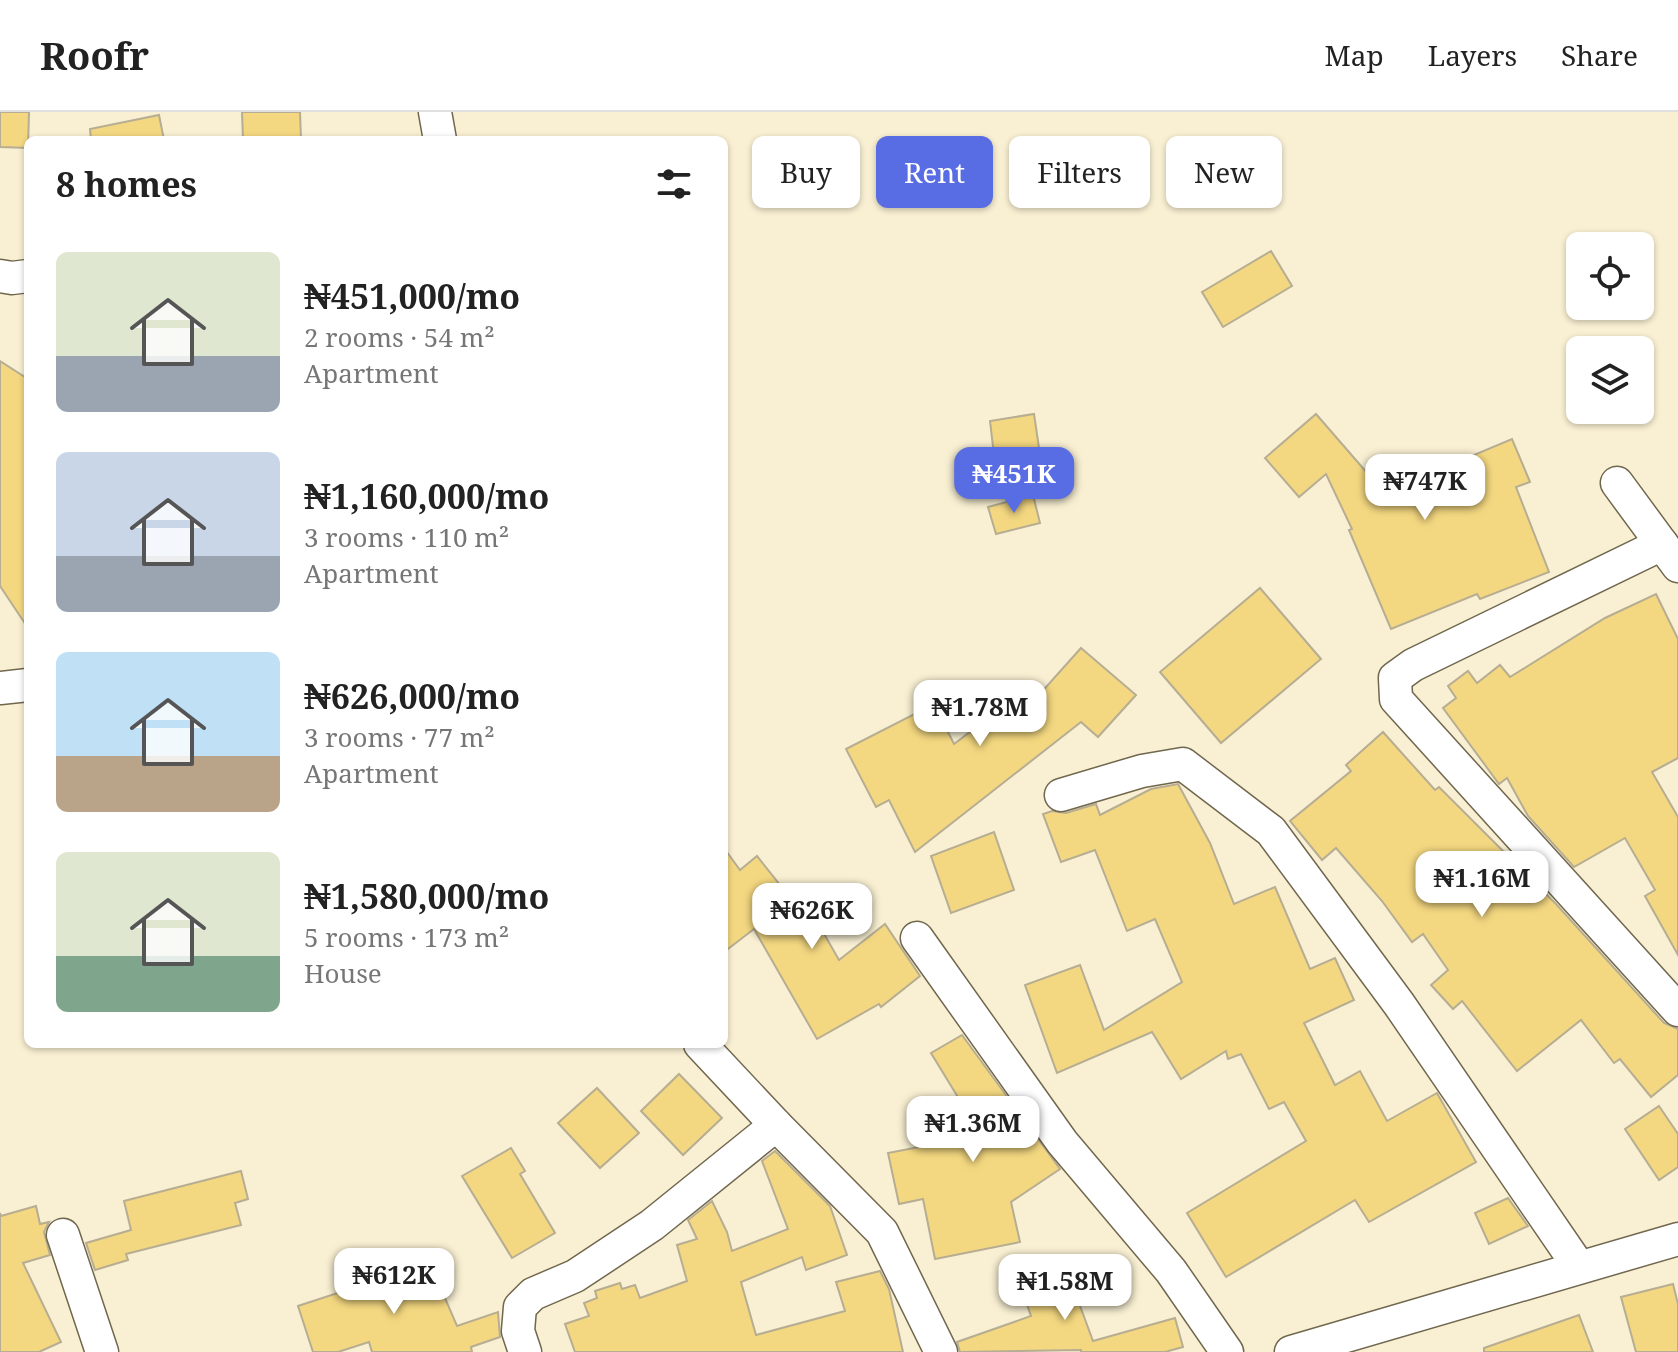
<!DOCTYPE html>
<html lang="en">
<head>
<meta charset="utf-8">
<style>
  body { margin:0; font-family:"Noto Serif",serif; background:#f2f2f2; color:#222; height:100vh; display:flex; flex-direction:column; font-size:30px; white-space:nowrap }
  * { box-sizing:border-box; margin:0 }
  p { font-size:26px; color:#767676 }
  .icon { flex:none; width:44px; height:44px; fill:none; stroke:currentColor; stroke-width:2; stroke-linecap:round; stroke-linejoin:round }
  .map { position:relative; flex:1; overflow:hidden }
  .sheet { position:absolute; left:24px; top:24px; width:704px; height:912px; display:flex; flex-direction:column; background:#fff; border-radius:12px; box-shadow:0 2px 6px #0004 }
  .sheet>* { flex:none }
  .hud { position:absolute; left:752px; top:24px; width:760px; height:72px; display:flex; gap:16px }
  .tools { position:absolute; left:1566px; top:120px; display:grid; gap:16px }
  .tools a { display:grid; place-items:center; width:88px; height:88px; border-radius:12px; background:#fff; box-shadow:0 2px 6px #0004; font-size:40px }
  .price { position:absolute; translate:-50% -68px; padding:0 18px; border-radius:16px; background:#fff; color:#222; font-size:26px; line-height:52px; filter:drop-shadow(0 2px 4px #0008) }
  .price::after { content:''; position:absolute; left:50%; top:48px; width:24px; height:18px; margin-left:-12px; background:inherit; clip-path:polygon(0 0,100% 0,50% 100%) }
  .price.on { background:#586de3; color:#fff }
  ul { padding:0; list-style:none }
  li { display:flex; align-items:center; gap:24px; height:200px; padding:0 32px }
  li span { display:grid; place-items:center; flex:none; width:224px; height:160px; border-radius:12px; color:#555 }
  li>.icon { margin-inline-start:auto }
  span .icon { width:96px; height:96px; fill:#fffc; stroke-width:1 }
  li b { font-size:34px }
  h2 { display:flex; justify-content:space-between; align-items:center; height:96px; padding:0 32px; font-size:34px }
  .tag { padding:0 28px; border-radius:12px; background:#fff; box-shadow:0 2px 6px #0004; font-size:28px; line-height:72px }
  .tag.on { background:#586de3; color:#fff }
  header { display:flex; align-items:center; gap:48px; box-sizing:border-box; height:112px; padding:0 40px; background:#fff; border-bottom:2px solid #e0e0e0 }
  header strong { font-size:38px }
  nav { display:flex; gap:44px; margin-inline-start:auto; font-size:28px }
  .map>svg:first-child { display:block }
  .building { fill:#f4d881; stroke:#b6ad92; stroke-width:2 }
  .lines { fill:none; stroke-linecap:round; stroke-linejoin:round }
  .minor-casing { stroke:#70674e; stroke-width:35 }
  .minor { stroke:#fff; stroke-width:32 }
</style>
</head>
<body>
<header>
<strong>Roofr</strong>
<nav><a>Map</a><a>Layers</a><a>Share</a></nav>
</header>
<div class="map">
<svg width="1678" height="1240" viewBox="0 0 1678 1240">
  <rect width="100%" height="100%" fill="#f9f0d3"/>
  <g class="building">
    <path d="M0,0H29L28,36L0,35Z"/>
    <path d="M242,0H300L301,28H243Z"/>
    <path d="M159,3L164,28H91L90,17Z"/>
    <path d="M1271,139L1292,174L1223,215L1202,180Z"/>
    <path d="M0,249L28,267V516L0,474Z"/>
    <path d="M1034,302L1039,336L994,343L990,309Z"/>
    <path d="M1316,302L1368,362L1383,355L1393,377L1512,327L1530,370L1516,375L1549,460L1480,487L1477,482L1391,517L1349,418L1352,417L1326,362L1299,385L1265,346Z"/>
    <path d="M1033,383L1040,411L996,422L988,395Z"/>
    <path d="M1260,476L1321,547L1221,631L1160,560Z"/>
    <path d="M1656,482L1678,527V646L1652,660L1678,705V843L1645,784L1655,778L1625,726L1574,755L1528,704L1507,666L1499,672L1443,596L1456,586L1448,574L1468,559L1477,571L1500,553L1510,565L1605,506Z"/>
    <path d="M1081,536L1136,583L1098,625L1081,610L915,740L889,688L876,695L846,637L934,592L954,632L1032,573L1039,583Z"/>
    <path d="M1383,620L1435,678L1439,675L1556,792L1664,911L1678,917V963L1651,985L1620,947L1614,951L1581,908L1517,959L1462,889L1453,897L1431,873L1448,858L1423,822L1412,830L1382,789L1336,736L1322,748L1290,709L1351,659L1346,653Z"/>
    <path d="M1178,672L1210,731L1234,792L1275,775L1310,857L1335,846L1354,888L1304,911L1335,973L1360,959L1387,1009L1437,981L1476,1050L1369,1110L1355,1088L1226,1165L1187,1101L1306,1029L1284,990L1269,997L1241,942L1228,947L1226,939L1181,967L1152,920L1057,961L1025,873L1080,853L1104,918L1182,870L1155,807L1127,819L1095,738L1061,750L1043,702L1052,699L1066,701L1096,692L1100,703L1151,677Z"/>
    <path d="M994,720L1014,778L951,801L931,744Z"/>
    <path d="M724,736L740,758L757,744L804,803L811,799L839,848L885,812L920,864L881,895L879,892L817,927L754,817L724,840Z"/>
    <path d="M962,923L1060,1057L1011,1090L1020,1130L935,1147L923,1087L899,1092L888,1041L981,1023L931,941Z"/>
    <path d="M679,962L722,1006L683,1043L641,999Z"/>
    <path d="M597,976L639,1021L600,1056L558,1011Z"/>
    <path d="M1659,994L1678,1022V1055L1659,1068L1625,1017Z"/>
    <path d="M511,1036L525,1059L520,1062L555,1121L512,1146L462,1064Z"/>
    <path d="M775,1039L830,1094L847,1143L806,1158L802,1145L741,1170L756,1223L845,1199L836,1170L880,1159L889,1177L903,1240H575L565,1212L589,1204L584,1191L597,1186L595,1179L620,1171L622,1177L635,1173L640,1186L687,1169L677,1133L697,1127L688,1108L712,1089L727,1120L732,1139L788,1117L762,1049Z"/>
    <path d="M241,1059L248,1087L235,1091L241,1113L126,1142L128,1148L95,1158L86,1131L131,1118L124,1089Z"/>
    <path d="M1508,1086L1528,1114L1489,1132L1475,1101Z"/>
    <path d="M36,1094L40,1112L49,1110L44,1120L50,1143L23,1151L61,1230L39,1240H0V1101L1,1104Z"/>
    <path d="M426,1142L457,1214L498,1200L500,1225L471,1235L472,1240H372L369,1230L338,1240H313L298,1194L344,1179L343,1177Z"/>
    <path d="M1062,1145L1093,1229L1175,1206L1183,1235L1165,1240H1081V1238L960,1240L957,1230L1031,1204L1016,1162Z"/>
    <path d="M1673,1172L1678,1192V1240H1636L1621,1185Z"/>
    <path d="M1579,1203L1593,1240H1484V1236Z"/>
  </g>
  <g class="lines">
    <g class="minor-casing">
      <g id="minor">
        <path d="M435,0L440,28"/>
        <path d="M0,164L12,166L28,164"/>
        <path d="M1617,371L1678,454"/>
        <path d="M1662,432L1413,553L1395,566L1396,587L1678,898"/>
        <path d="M0,576L28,573"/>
        <path d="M1061,683L1142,659L1183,652L1271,719L1399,892L1579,1155"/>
        <path d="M917,826L1062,1030L1171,1159L1227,1240"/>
        <path d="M700,932L776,1013L882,1120L941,1240"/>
        <path d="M63,1123L102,1240"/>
        <path d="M525,1240L518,1219L520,1195L533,1182L575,1164L652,1113L776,1013"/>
        <path d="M1291,1240L1678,1127"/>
      </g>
    </g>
    <use href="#minor" class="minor"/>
  </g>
</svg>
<div class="tools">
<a><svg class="icon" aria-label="locate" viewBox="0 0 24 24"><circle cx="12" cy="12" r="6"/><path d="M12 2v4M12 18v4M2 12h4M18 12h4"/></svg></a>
<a><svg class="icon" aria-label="layers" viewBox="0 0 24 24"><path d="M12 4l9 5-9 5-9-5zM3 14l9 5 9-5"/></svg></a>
</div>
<b class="price on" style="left:1014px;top:403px">₦451K</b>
<b class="price" style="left:1425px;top:410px">₦747K</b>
<b class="price" style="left:980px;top:636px">₦1.78M</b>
<b class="price" style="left:1482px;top:807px">₦1.16M</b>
<b class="price" style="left:812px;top:839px">₦626K</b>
<b class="price" style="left:973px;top:1052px">₦1.36M</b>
<b class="price" style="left:394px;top:1204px">₦612K</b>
<b class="price" style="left:1065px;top:1210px">₦1.58M</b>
<div class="hud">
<a class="tag">Buy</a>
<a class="tag on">Rent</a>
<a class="tag">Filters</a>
<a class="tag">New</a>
</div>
<section class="sheet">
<h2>8 homes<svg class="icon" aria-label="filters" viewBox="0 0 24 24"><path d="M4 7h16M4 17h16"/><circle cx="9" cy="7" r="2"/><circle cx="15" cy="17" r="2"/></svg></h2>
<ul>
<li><span style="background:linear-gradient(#dfe7d0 65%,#9aa5b1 0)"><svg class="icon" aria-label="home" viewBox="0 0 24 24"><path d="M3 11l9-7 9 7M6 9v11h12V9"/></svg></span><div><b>₦451,000/mo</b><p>2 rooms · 54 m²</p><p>Apartment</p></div></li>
<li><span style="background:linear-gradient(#c9d6e8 65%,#9aa5b1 0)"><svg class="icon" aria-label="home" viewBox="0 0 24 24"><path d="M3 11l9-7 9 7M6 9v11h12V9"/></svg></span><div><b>₦1,160,000/mo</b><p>3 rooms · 110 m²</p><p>Apartment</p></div></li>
<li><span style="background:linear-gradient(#bfe0f5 65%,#b9a48a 0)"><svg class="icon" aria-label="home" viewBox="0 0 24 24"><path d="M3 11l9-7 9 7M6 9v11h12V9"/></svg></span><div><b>₦626,000/mo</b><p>3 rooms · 77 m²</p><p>Apartment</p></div></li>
<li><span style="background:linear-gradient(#dfe7d0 65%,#7fa58c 0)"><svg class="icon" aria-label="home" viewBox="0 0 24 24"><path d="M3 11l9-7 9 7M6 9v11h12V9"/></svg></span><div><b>₦1,580,000/mo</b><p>5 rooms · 173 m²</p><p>House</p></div></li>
</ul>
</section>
</div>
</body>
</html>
